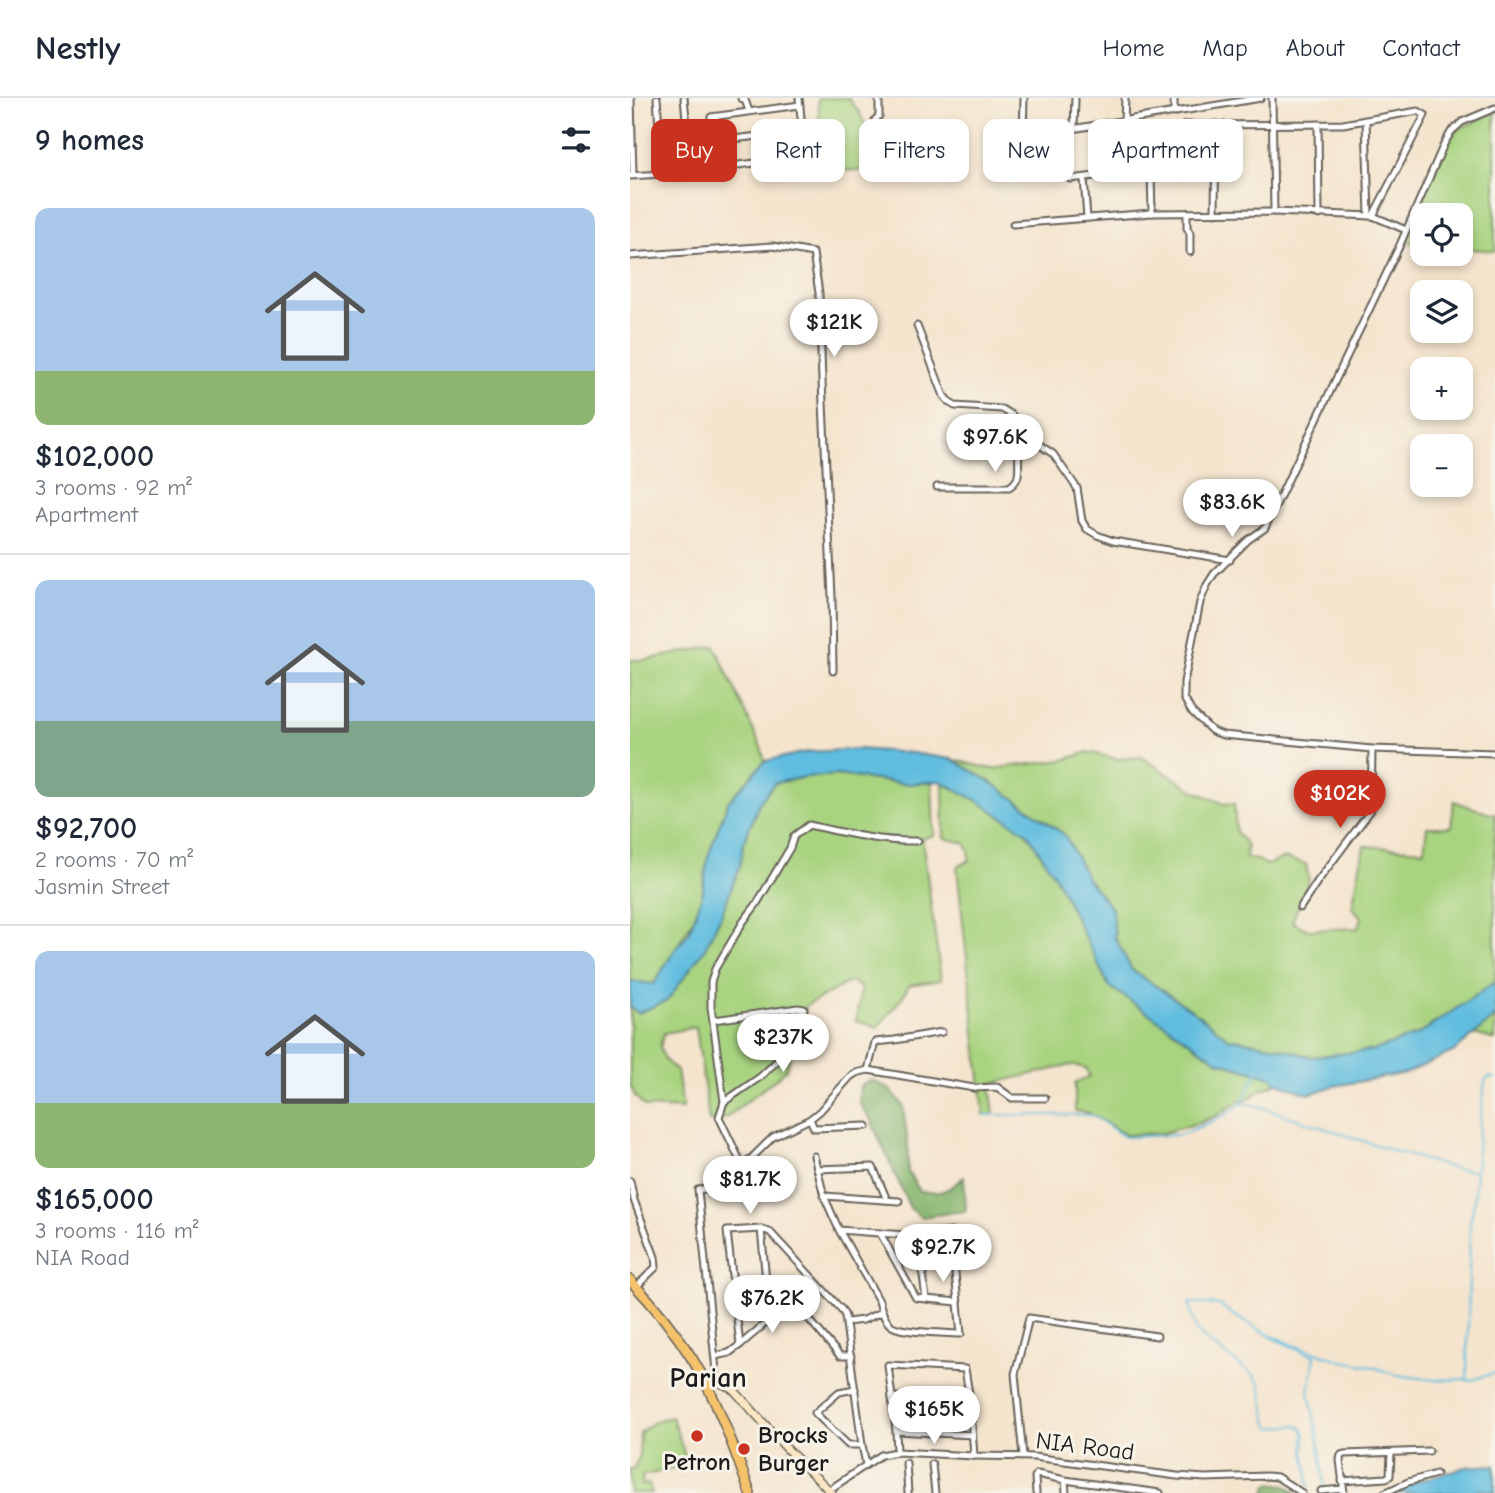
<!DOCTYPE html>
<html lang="en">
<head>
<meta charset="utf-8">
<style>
  body { margin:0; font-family:"Comic Neue",sans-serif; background:#f2f2f3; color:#1f2937; height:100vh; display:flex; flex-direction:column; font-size:26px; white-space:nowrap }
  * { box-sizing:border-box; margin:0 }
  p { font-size:23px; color:#747a83 }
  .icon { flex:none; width:38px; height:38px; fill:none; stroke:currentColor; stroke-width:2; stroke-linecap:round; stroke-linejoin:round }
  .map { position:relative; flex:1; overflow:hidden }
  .sheet { display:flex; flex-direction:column; background:#fff; width:630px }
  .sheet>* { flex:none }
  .hud { position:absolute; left:21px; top:21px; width:665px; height:63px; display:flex; gap:14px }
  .fabs { position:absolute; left:780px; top:105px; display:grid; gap:14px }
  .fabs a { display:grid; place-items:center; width:63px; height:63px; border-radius:14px; background:#fff; box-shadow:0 4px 10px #0003; font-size:35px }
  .price { position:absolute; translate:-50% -60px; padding:0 16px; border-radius:24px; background:#fff; color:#222; font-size:23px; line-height:46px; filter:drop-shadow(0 2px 4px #0008) }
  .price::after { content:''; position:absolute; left:50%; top:42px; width:21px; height:16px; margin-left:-10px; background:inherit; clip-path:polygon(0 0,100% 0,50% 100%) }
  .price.active { background:#c8321e; color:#fff }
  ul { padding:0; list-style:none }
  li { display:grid; align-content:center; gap:14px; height:371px; padding:0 35px }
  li+li { border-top:2px solid #e0e1e3 }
  li span { display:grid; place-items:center; height:217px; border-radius:14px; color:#555 }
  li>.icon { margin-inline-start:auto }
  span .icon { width:126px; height:126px; fill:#fffc; stroke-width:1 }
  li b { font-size:30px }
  h2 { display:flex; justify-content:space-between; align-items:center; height:84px; padding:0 35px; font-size:30px }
  .tag { padding:0 24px; border-radius:14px; background:#fff; box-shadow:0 4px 10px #0003; font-size:24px; line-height:63px }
  .tag.active { background:#c8321e; color:#fff }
  header { display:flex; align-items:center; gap:42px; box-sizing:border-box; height:98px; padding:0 35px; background:#fff; border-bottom:2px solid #e0e1e3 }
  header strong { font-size:33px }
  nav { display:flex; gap:38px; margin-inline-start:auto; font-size:24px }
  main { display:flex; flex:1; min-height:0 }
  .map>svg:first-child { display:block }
  .green { fill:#a8d37f; stroke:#62784e; stroke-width:2 }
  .forest { fill:#86b56e; stroke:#516845; stroke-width:2 }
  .water { fill:#61bddf; stroke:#3e6c7e; stroke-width:2 }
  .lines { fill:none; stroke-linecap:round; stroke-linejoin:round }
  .stream { stroke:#61bddf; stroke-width:2 }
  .minor-casing { stroke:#68625a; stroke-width:9 }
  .secondary-casing { stroke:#68625a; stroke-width:10 }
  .trunk-casing { stroke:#68625a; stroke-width:12 }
  .minor { stroke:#fff; stroke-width:5 }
  .secondary { stroke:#fbe7c3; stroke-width:7 }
  .trunk { stroke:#f4c26a; stroke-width:9 }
  .poi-dot { fill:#c8321e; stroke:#f7f3e8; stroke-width:2.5 }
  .labels { text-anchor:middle; stroke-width:6; stroke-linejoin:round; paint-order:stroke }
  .poi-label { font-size:24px; font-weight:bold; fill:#1c1c1c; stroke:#f7f3e8; text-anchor:start }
  .street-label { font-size:24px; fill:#1c1c1c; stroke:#f7f3e8 }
  .quarter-label { font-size:28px; font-weight:bold; fill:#1c1c1c; stroke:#f7f3e8 }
</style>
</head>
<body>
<header>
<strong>Nestly</strong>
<nav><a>Home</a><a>Map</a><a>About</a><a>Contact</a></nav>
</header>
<main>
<section class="sheet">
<h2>9 homes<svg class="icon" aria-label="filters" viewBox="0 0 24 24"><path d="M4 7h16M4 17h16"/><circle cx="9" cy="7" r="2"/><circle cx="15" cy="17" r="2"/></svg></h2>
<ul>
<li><span style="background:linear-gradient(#a9c7e8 75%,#8fb573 0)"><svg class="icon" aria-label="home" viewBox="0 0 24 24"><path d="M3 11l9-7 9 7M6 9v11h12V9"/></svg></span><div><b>$102,000</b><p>3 rooms · 92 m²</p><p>Apartment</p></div></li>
<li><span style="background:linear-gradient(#a9c7e8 65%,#7fa58c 0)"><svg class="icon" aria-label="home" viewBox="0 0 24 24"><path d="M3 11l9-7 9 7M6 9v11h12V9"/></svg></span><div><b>$92,700</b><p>2 rooms · 70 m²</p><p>Jasmin Street</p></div></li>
<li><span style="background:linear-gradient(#a9c7e8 70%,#8fb573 0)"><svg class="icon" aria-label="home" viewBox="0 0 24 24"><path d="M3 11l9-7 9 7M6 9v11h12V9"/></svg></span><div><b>$165,000</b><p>3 rooms · 116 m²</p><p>NIA Road</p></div></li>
</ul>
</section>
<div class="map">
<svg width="865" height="1395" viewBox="0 0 865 1395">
  <rect width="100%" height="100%" fill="#f7f3e8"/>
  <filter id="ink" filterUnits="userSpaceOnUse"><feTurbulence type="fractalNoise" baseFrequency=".0143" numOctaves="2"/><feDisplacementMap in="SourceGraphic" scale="14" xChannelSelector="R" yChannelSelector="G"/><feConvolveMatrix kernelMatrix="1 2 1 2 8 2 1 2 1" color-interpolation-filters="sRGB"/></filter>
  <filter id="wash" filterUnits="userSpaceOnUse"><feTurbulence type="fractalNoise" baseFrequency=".00686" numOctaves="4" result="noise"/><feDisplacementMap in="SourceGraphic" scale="28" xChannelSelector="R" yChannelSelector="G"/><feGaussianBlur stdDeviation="1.57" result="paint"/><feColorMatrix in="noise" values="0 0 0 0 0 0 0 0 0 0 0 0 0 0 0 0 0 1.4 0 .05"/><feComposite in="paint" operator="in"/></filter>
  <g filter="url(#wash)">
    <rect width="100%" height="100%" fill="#f4e4cd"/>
    <g class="green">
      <path d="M188,0H218L229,14L245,47L246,72L193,73Z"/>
      <path d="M865,14V153L831,150V117H793V146L775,144L816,46L828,31Z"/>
      <path d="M85,548L131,649L135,663L98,704L78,758L72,798L64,820L24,886L0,883V562H15Z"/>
      <path d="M458,654L487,661L511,659L565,693L594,706L604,705L606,734L617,747L616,760L628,762L637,767L654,760L676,766L679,782L662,824L678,832L728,830L732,820L722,809L734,748L794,752L797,729H821L824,703L860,716L865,715V884L789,936L745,952L682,959L647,949L598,940L563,913L502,872L485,840L482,811L458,782L435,737L358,682L321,661L361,671L433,662Z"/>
      <path d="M207,677L277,686L302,684L304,738L292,740L311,882L279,887L272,900L248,929L226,923L231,890L221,883L176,908L156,971L147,980L97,1019L79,1023L66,929L34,935L30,950L35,962L47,973L53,1011L15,1009L5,998L0,986V909L8,915L57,873L74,852L110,768L113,747L129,705L145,685L176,679Z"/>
      <path d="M313,685L346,702L397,735L425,778L479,888L588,963L642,979L647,985L631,992L615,1003H609L588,1017L569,1025L533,1035L496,1037L459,1015L445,1013V985L460,979L456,970L441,967L360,986L364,1017H354L327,769L339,763V752L335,745L314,740Z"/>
      <path d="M865,918V942L844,936Z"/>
      <path d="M42,1319L58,1367L12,1378L13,1387L19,1386L22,1395H0V1372L4,1371L9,1358L10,1335C19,1326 29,1320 42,1319Z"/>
    </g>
    <g class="forest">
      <path d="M241,982L258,990L273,1007L278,1047V1074L290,1093C311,1097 318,1093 334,1079L336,1113L291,1119L280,1110L240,1020L229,1005L230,988Z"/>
      <path d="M639,1385L655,1387L667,1395H635Z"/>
    </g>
    <g class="water">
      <path d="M229,651L282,655L321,661L358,682L435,737L458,782L482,811L485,840L502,872L563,913L598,940L647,949L682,959L745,952L789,936L865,884V919L825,953L777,975L704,988L679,996L647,985L642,979L588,963L479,888L425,778L397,735L346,702L310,683L278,686L207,677L176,679L145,685L129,705L113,747L110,768L90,820L74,852L37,903L8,915L0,909V883L24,886L45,851L58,836L72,798L78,758L98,704L135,663L177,654Z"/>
      <path d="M865,1367V1394L851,1392L844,1395H763L785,1384L836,1369Z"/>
    </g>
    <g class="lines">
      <g class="stream">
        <path d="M611,1006H621L764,1053L826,1071L844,1073"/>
        <path d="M354,1017H462L495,1039L550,1037L590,1020L611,1006L627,975"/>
        <path d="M638,1236L642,1240L685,1258L679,1293L689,1345L695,1391"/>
        <path d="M837,1280L840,1125L844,1105L848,1041L855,983L859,979L865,981"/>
        <path d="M679,1389L677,1367L674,1355L675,1336L671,1329L666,1327L642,1330L638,1327L630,1285L622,1276L578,1244L566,1232L559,1205L590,1207L603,1217L634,1234L661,1246L713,1263L740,1268L767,1277L805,1282L837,1281L838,1283L865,1275"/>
      </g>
    </g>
  </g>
  <g filter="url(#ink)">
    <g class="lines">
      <g class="minor-casing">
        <g id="minor">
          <path d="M1,0L3,77"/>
          <path d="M27,0L32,76"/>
          <path d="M54,0L61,71"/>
          <path d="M111,0L115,2L119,13"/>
          <path d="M394,0L393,39L631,0"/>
          <path d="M642,0L644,114"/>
          <path d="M865,10L832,24L821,34L814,46L769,149L635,430L618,442L584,476L577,487L570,504L554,584V600L561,613L582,633L593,637L742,651L865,655"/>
          <path d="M544,15V0"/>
          <path d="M245,22L249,18V0"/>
          <path d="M736,22L739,118"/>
          <path d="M494,23L495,0"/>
          <path d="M688,26L689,117"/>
          <path d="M555,27L713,26L788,13L795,17L743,118"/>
          <path d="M444,31L445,0"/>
          <path d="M85,43L172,33"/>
          <path d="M86,69L85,43L81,19L170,7"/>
          <path d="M0,78L32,76L175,59L169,0"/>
          <path d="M454,80L457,120"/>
          <path d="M440,81L517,72L521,75L522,115"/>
          <path d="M557,115V130L560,135V154"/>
          <path d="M585,115L586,26"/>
          <path d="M383,126L522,115L644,114L743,118L776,132"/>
          <path d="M0,158L143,148L183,155L189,195L192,283L202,499L203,573"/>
          <path d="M287,228L314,298L320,305L325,308L372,311L382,317L397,338L423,356L447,390L452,423L457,431L467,437L483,443L600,462"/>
          <path d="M307,389H379C393,381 387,369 389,355C390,349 394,344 397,338"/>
          <path d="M670,810L687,784L741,712L742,651"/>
          <path d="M84,922L168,910L174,911L161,931L147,963L130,979L94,1004L89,1019L113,1069"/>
          <path d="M238,972L245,944L265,942L312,934"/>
          <path d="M94,1004L81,909V884L85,871L113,824L126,807L160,750L164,738L179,727C215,735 251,744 288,743"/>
          <path d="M180,1021L184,1030L237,1028"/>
          <path d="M184,1058L194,1098L209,1132L249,1203C251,1211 254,1223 262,1228C274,1235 315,1235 331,1236L321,1134L288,1138L209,1132"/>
          <path d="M187,1071L243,1069L257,1102"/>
          <path d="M0,1083L4,1102L25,1159L26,1169L6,1189"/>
          <path d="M194,1098L269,1103"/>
          <path d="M131,1131L138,1203L147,1215"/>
          <path d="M250,1135L286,1200L328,1204"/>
          <path d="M288,1138L296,1201"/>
          <path d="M163,1202L210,1258H221"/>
          <path d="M217,1224L233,1222L252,1214"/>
          <path d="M110,1247L97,1133L131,1131L140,1134L212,1212L215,1218L232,1347L236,1366"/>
          <path d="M85,1258L99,1255L110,1247L185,1183"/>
          <path d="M87,1283L68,1092L89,1089L98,1083L143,1039L180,1021L190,1013L220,979L226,975L238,972L344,990L367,989L382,1000H415"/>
          <path d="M225,1291L209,1294L185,1315L218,1347H232"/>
          <path d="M262,1299L340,1302"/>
          <path d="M266,1333L343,1337"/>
          <path d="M267,1354L266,1333L258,1267L335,1271L340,1302L344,1358"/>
          <path d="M393,1358L385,1276L399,1220L527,1238"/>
          <path d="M276,1365L278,1395"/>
          <path d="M302,1366L305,1395"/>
          <path d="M435,1382L436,1395"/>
          <path d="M712,1383L756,1380L760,1378L761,1355"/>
          <path d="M199,1392L251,1357L267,1354L344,1358L404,1359L547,1378L575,1380L637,1378L647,1379L672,1395"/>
          <path d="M691,1393L713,1391"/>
          <path d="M406,1395L405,1379L407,1376L435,1382L530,1395"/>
          <path d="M714,1395L710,1362L711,1357L714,1356L799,1353"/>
          <path d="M754,1395L778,1384L806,1376"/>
        </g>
      </g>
      <g class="secondary-casing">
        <path id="secondary" d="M75,1285L87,1283L103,1291L157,1351L202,1395"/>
      </g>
      <g class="trunk-casing">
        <path id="trunk" d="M0,1182C24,1207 45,1233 63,1262C88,1303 104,1350 120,1395"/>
      </g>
      <use href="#minor" class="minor"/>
      <use href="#secondary" class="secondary"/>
      <use href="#trunk" class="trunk"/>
    </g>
  </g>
  <g class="poi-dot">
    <circle cx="67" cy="1338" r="7"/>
    <circle cx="114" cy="1351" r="7"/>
  </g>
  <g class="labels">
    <g class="poi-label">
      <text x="128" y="1345">Brocks<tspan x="128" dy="28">Burger</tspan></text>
      <text x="67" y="1372" text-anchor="middle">Petron</text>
    </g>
    <g class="street-label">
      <text transform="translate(455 1348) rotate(7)" y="8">NIA Road</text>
    </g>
    <g class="quarter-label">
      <text x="78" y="1289">Parian</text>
    </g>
  </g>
</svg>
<div class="fabs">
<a><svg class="icon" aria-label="locate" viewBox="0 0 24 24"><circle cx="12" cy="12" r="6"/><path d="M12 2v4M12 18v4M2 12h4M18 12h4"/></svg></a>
<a><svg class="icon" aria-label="layers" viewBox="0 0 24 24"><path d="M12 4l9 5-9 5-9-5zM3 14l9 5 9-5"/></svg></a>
<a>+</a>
<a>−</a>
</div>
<b class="price" style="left:204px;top:261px">$121K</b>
<b class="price" style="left:365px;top:376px">$97.6K</b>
<b class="price" style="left:602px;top:441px">$83.6K</b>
<b class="price active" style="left:710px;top:732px">$102K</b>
<b class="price" style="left:153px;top:976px">$237K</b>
<b class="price" style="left:120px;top:1118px">$81.7K</b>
<b class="price" style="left:313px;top:1186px">$92.7K</b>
<b class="price" style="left:142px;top:1237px">$76.2K</b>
<b class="price" style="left:304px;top:1348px">$165K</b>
<div class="hud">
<a class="tag active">Buy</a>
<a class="tag">Rent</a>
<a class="tag">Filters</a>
<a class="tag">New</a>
<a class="tag">Apartment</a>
</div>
</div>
</main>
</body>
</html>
